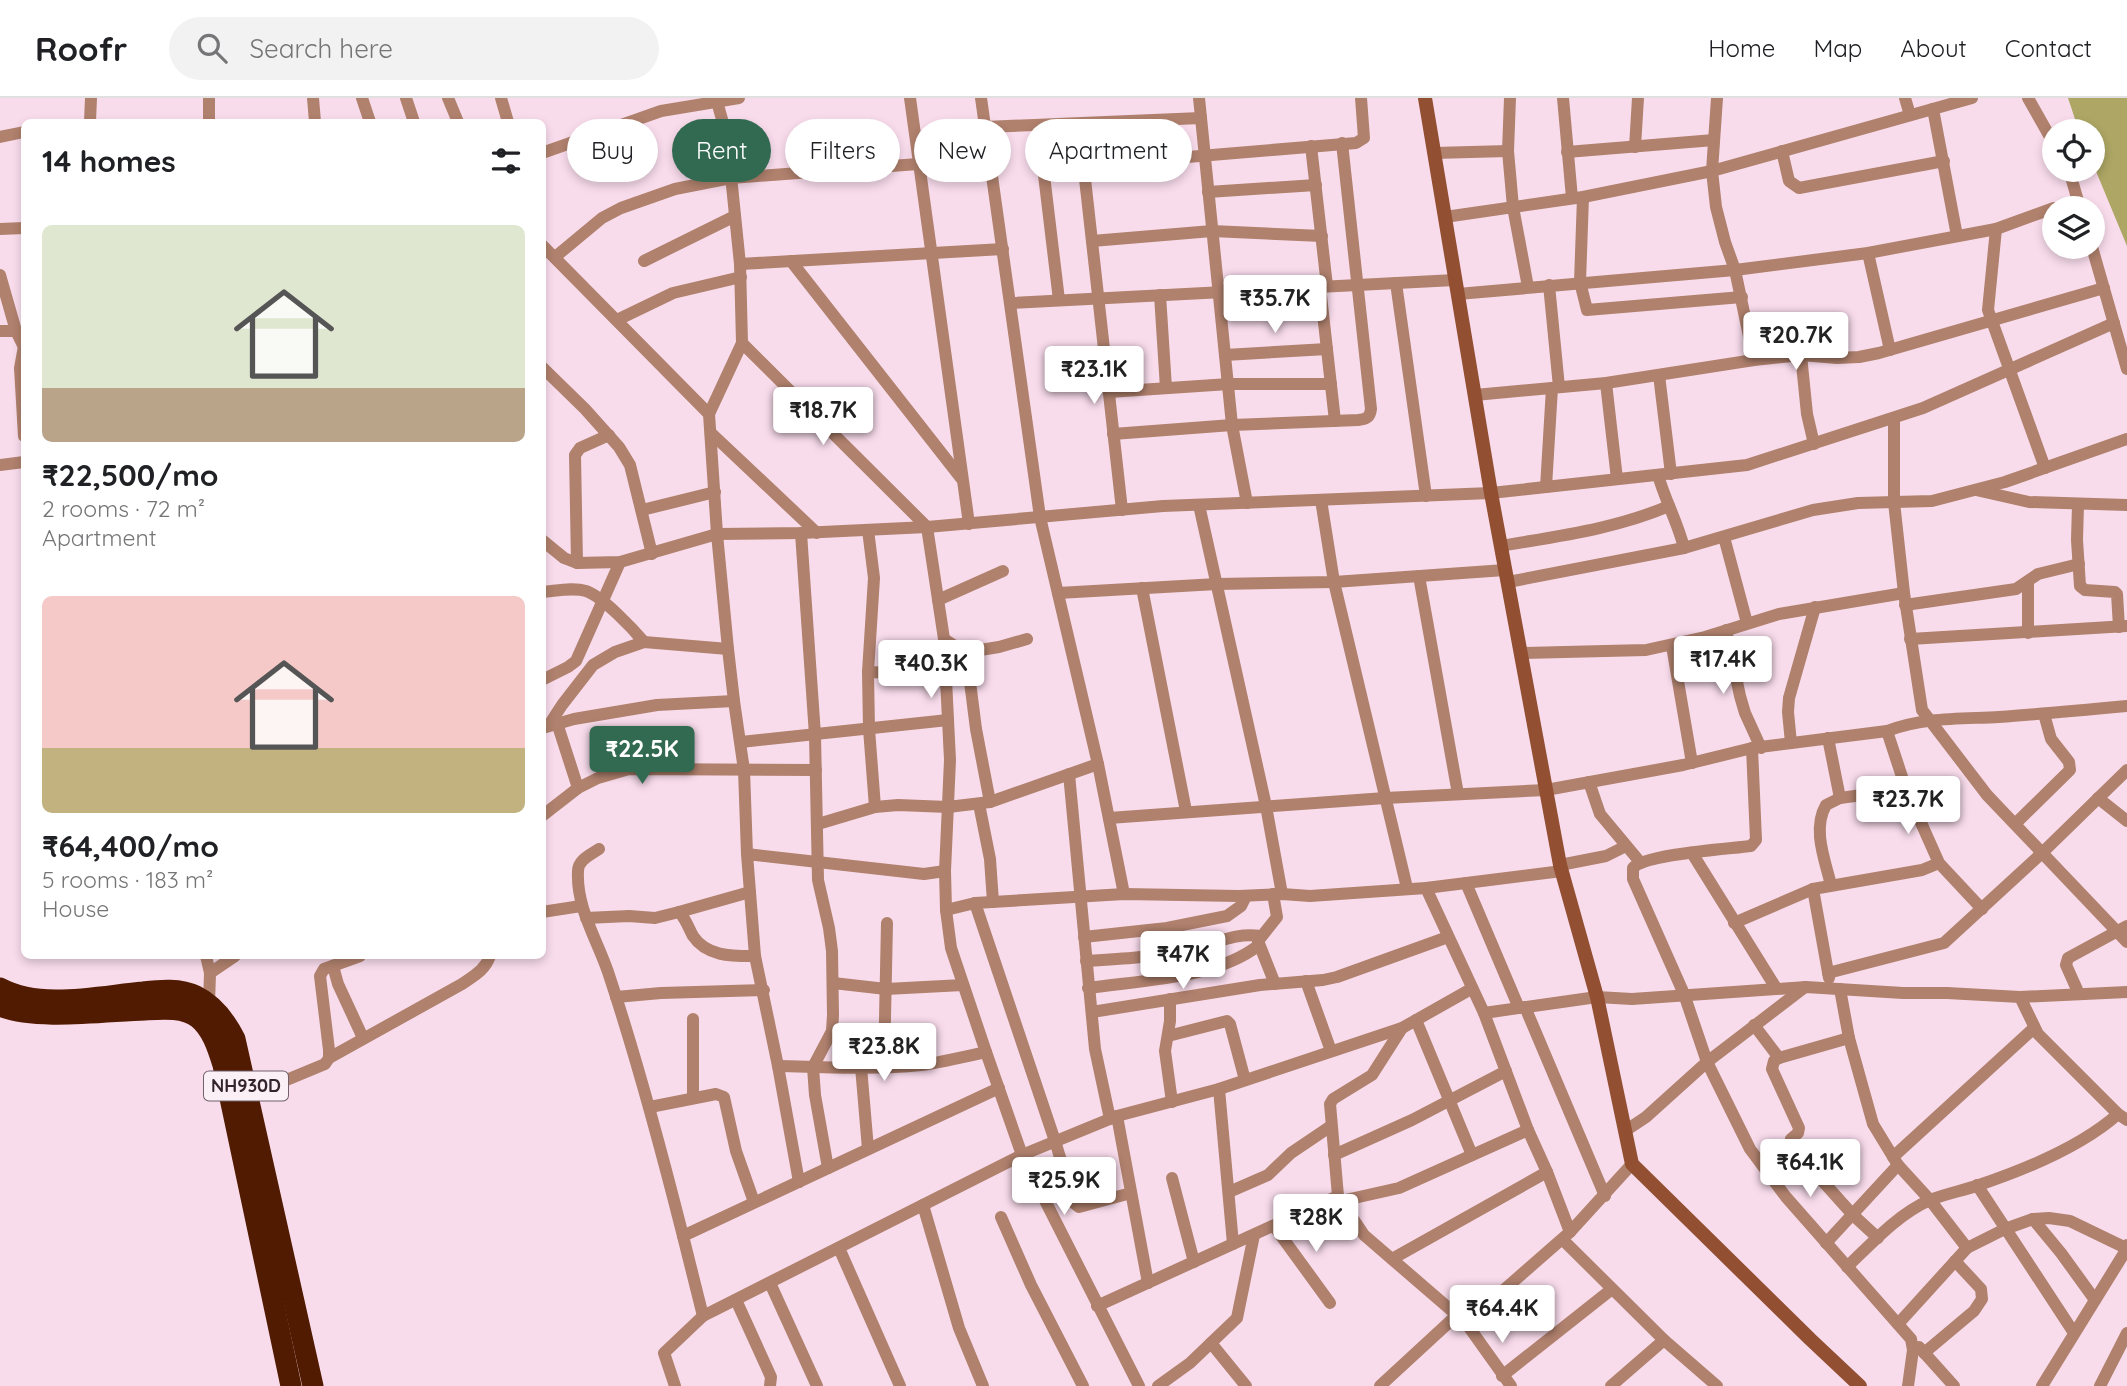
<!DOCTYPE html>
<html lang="en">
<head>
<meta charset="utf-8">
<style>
  body { margin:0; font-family:Quicksand,sans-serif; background:#f2f2f2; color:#202124; height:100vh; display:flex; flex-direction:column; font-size:26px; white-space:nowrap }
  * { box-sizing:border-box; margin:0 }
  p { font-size:23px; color:#757577 }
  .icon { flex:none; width:38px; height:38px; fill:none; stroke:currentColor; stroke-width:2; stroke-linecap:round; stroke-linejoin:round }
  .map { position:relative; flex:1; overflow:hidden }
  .details { position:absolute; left:21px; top:21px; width:525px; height:840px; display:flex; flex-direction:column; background:#fff; border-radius:10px; box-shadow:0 4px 10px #0003 }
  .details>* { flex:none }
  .banner { position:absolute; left:567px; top:21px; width:665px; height:63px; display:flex; gap:14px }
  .tools { position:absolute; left:2042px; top:21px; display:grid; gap:14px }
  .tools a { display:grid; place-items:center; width:63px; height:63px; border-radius:50%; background:#fff; box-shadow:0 4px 10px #0003; font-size:35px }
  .price { position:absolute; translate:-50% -60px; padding:0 16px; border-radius:7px; background:#fff; color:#222; font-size:23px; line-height:46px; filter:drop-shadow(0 2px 4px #0008) }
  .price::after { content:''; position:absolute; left:50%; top:42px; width:21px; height:16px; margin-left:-10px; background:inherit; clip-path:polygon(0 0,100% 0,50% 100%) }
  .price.selected { background:#326a51; color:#fff }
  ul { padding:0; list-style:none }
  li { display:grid; align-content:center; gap:14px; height:371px; padding:0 21px }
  li span { display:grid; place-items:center; height:217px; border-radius:10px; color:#555 }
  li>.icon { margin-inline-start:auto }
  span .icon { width:126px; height:126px; fill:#fffc; stroke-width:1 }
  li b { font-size:30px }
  h2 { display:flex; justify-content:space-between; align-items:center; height:84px; padding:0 21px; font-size:30px }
  .pill { padding:0 24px; border-radius:32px; background:#fff; box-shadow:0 4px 10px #0003; font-size:24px; line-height:63px }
  .pill.selected { background:#326a51; color:#fff }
  header { display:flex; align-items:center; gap:42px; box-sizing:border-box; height:98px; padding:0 35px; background:#fff; border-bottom:2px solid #e0e0e0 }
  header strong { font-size:33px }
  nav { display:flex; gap:38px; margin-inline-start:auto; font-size:24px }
  .search { width:490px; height:63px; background:#f2f2f2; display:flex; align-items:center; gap:18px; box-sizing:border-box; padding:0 24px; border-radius:38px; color:#757577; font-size:26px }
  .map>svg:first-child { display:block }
  .forest { fill:#ada664 }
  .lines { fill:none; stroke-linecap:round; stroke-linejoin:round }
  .street { stroke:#b0816d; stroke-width:12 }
  .secondary { stroke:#924f32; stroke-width:14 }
  .highway { stroke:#511b01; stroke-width:21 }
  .labels { text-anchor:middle; stroke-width:7; stroke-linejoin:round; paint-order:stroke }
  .shield { fill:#faf0f5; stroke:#70616a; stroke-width:2 }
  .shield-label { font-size:18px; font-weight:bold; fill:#35242e }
</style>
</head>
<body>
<header>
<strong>Roofr</strong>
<div class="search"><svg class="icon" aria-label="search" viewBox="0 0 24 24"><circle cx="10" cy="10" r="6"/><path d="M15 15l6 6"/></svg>Search here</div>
<nav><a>Home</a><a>Map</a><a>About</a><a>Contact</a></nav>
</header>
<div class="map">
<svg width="2127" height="1288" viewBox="0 0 2127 1288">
  <rect width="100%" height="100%" fill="#f9dcec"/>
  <path class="forest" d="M2068,0H2127V148L2093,66V33H2079Z"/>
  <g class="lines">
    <g class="street">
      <path d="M209,0V24"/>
      <path d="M313,0L315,24"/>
      <path d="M362,0L370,24"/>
      <path d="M406,0L414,24"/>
      <path d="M448,0L458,24"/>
      <path d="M501,0L508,24"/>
      <path d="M910,0L969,426"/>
      <path d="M981,0L1040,419L1098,666L1124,796"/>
      <path d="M1199,0L1232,327L1247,405"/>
      <path d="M1510,0L1508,53L1513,109L1528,189"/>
      <path d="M1563,0L1572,100"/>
      <path d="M1905,0L1910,17"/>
      <path d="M2028,0L2054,46"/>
      <path d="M1933,11L1957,138"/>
      <path d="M90,24L91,0"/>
      <path d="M1038,27L1059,202"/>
      <path d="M985,29L1201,20"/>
      <path d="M0,39L24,34"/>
      <path d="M1311,48L1327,188"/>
      <path d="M1635,49L1638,0"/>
      <path d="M1782,53L1789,83L1799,90L1944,63"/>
      <path d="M1567,54L1714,42"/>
      <path d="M542,55L661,13L739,0"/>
      <path d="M1434,55L1508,53"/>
      <path d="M2069,72L2080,110"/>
      <path d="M1208,94L1316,87"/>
      <path d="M1583,99L1580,184L1587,212L1742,199"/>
      <path d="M1445,119L1583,99L1712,73L1717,0"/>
      <path d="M0,131L24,130"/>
      <path d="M1996,131L1988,212L2045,370"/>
      <path d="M1092,143L1212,133L1322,138"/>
      <path d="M542,147L709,316L717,436L728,551L734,603L744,672L747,756"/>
      <path d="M2092,149L2127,271"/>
      <path d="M1868,155L1890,252"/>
      <path d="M555,159L602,120L621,110L675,91L731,80L918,66"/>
      <path d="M644,163L735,118"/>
      <path d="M791,163L961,380"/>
      <path d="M740,166L1003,151"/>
      <path d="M0,177L16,233L24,249"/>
      <path d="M1396,185L1426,398"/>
      <path d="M1549,187L1559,289"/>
      <path d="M1320,189L1335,323"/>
      <path d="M1458,196L1735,172L1868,155L1996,131L2054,110"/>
      <path d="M1160,197L1166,290"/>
      <path d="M1011,205L1455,182"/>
      <path d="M617,222L673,195L741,179"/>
      <path d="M0,233H16"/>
      <path d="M742,245L927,429L944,541L950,662L945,773L946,812L951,850L986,954L1022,1057L1139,1288"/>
      <path d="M24,248L20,270L24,338"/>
      <path d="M1225,257L1327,251"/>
      <path d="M1801,257L1807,316L1814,346"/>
      <path d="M1754,262L1735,172L1725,144L1716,109L1712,73L1972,0"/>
      <path d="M542,269L585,311L619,349L630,367L652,456"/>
      <path d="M1659,277L1671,376"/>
      <path d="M1606,285L1617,381"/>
      <path d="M1109,294L1229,286H1331"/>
      <path d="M1475,297L1606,285L1754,262L1801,257L1837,260L1859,259L1879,255L2104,190"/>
      <path d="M709,316L742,245L740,166L727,39L716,0"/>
      <path d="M1894,320V404L1904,495L1922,612L1987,697L2127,844"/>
      <path d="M711,335L817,435"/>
      <path d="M1113,336L1232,327L1358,322C1367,321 1370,319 1371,311L1342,45"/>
      <path d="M0,367L24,364"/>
      <path d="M1658,377C1665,402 1678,425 1684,450"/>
      <path d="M1546,389L1552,290"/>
      <path d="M1976,392L2029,404L2127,407"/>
      <path d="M1321,402L1334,484L1407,790"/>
      <path d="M1199,407L1266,708L1282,796"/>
      <path d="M2078,407L2077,442L2080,488L2085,492L2115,494L2117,496L2119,529"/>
      <path d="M642,412L715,394"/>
      <path d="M1122,412L1085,81L1087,70L1091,67L1356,45L1364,40L1361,0"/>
      <path d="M868,432L874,480L868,574L869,631L875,709"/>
      <path d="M801,435L815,637L818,782L829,830L832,853L833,917L832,933L813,969L815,997L828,1070"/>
      <path d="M1724,439L1747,525"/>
      <path d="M542,442L564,460L577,465L620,464L717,436L801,435L927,429L1163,408L1491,395L1747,367L1923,310L2114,225"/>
      <path d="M1501,448C1558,438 1615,431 1669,408"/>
      <path d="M577,465L575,357L580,350L609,337"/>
      <path d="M1419,478L1458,696"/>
      <path d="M1508,484L1684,450L1813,412L1858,405L1932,403L2005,384L2127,341"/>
      <path d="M2028,484V535"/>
      <path d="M1142,490L1186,713"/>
      <path d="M542,494C556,493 573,489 586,493C602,498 633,531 644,544"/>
      <path d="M1058,495L1217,486L1334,484L1505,472"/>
      <path d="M938,502L1003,473"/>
      <path d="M1905,507L2016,491L2038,476L2079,466"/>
      <path d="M1726,532L1740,598L1745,615L1761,650"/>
      <path d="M944,541L958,550L969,576L976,631L990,704"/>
      <path d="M1910,541L2127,528"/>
      <path d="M1672,548L1692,665"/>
      <path d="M961,555L999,549L1027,541"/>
      <path d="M1521,555L1646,552L1705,539L1779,516L1904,495"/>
      <path d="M868,574L946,577"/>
      <path d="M542,582L568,569L576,563L620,464"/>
      <path d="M557,625L578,690"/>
      <path d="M549,627L562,607L593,567L615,554L644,544L728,551"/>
      <path d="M546,629L574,621L657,607L734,603"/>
      <path d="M1887,633L1906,691L1939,765L1982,811"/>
      <path d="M1828,640L1840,700"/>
      <path d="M741,644L948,622"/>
      <path d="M1791,645L1788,614L1789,600L1815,509"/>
      <path d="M1752,650L1756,742L1751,748C1728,751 1645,756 1633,770V781L1684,896L1707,964L1750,1051L1786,1099L1911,1241L1913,1252L1908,1288"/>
      <path d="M1069,676L1095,951L1110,1021"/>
      <path d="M1589,684L1600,716L1640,764"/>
      <path d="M2098,700L2127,723"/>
      <path d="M979,706L990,761L993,804"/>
      <path d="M542,718L578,690L598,680L629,671L816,672"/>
      <path d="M1109,720L1385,700L1546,692L1683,667L1752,650L1887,633C1923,619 1961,621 1999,619C2041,616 2084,612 2127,608"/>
      <path d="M818,726L875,709L898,707L948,709L990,704L1098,666"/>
      <path d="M2015,726L2070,672L2069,664L2051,641L2044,616"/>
      <path d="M599,751C590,757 578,762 578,773C576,812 599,844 610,880C638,965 661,1051 683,1138L999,990"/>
      <path d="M1692,755L1776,890"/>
      <path d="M1560,767L1606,758L1626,748"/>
      <path d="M1466,785L1519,910"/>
      <path d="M1831,787C1825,762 1812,731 1826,707L1840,700L1906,691"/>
      <path d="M1426,790L1484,915L1528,1032L1547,1074L1570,1134L1632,1066"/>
      <path d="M1813,791L1829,880"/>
      <path d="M1273,796L1277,819L1258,843L1275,886"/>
      <path d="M975,805L1055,1043L1074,1105L1079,1109L1131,1095"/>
      <path d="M946,812L975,805L1124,796L1239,798L1282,796L1310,798L1426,790L1562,773"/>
      <path d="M542,814L581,808"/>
      <path d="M679,814L750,794"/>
      <path d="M586,820L629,818L655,820L679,814C686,821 688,829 693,838C707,859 733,858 755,858L747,756L924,776L945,773"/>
      <path d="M1734,825L1813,791L1922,772L1939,765"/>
      <path d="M1084,839L1167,830L1227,818L1241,808L1246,798"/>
      <path d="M206,858L210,875L209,906L207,908"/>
      <path d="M755,858L778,968L799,1084"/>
      <path d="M1086,863C1121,861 1156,859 1190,851C1214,846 1236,834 1260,838"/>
      <path d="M333,868L338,886L363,940"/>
      <path d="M210,875L235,858"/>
      <path d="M1828,875L1944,845L2042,755L2127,672"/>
      <path d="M1306,883L1331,953"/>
      <path d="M833,885L886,891L963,887"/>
      <path d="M1088,890C1142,882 1216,881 1259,847"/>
      <path d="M1840,891L1849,940L1873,1026L1898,1067L1930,1102L1967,1150"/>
      <path d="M2079,896L2066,867L2068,860L2127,828"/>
      <path d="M616,899L661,895L764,892"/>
      <path d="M2020,899L2038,936L2118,1016L2127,1022"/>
      <path d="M1170,901V923L1165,953L1172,1004"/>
      <path d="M1525,909L1605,1098"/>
      <path d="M1092,914L1260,887L1323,882L1337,879L1448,839"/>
      <path d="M1484,915L1597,899L1632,901L1806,889L1903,895H1947L2020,899L2127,894"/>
      <path d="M1416,922L1472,1057"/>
      <path d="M1754,927L1779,960"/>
      <path d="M1168,938L1227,923L1230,926L1245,982"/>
      <path d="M1849,940L1779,960L1774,963L1772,971L1799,1030L1798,1035L1791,1041L1792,1049L1853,1117L1878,1140"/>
      <path d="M329,960L462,886C475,877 485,872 490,858"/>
      <path d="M778,968C826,969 874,972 921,967C943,964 964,959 986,954"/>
      <path d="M884,968L887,825"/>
      <path d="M861,969L868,1051"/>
      <path d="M1219,991L1233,1146"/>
      <path d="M248,998L325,966L329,960V952L320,878L324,871L360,858"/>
      <path d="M693,1000V921"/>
      <path d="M650,1009L716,996L724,999L736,1053L754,1104"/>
      <path d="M1117,1018L1148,1185"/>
      <path d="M1625,1033L1646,1019L1707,964L1805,889"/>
      <path d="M1334,1057L1412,1022L1506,973"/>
      <path d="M1893,1059L2034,930"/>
      <path d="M1172,1080L1194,1164"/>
      <path d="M1977,1087L2074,1235"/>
      <path d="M1229,1094L1268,1077L1291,1055L1331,1028"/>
      <path d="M1338,1098L1364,1137L1466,1225L1570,1134"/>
      <path d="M1341,1103L1399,1090L1528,1032"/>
      <path d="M923,1107L959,1230L983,1288"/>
      <path d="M1001,1119L1031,1187L1083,1288"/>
      <path d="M2033,1121L2061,1155L2095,1202"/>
      <path d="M1274,1128L1330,1205"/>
      <path d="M683,1138L703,1218L1022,1057L1117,1018L1219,991L1402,930L1471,891"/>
      <path d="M1563,1142L1664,1242L1717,1288"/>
      <path d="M1826,1145L1898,1067"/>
      <path d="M839,1150L900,1288"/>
      <path d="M1392,1161L1547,1074"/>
      <path d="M1847,1169C1872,1145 1898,1116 1930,1102C1945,1096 1961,1093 1976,1088C2024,1072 2081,1049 2118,1016"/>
      <path d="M770,1185L817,1288"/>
      <path d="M736,1202L771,1279L770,1288"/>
      <path d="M1097,1208L1338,1098L1330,1006L1333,1001L1372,977L1402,930"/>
      <path d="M1466,1225L1511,1288"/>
      <path d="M1898,1226L1967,1150L2005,1131L2033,1121L2049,1120L2070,1123L2126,1150"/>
      <path d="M1211,1245L1246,1288"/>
      <path d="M1919,1249L1954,1288"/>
      <path d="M1924,1255L1974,1213L1982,1201L1981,1191L1955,1163"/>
      <path d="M1502,1278L1612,1191"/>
      <path d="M675,1288L664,1255L703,1218"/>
      <path d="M1158,1288L1190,1265L1237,1220L1254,1137"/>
      <path d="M1380,1288L1457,1217"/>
      <path d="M1611,1288L1664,1242"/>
      <path d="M2042,1288L2123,1157L2127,1147"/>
      <path d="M2100,1288L2127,1235"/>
    </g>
    <path class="secondary" d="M1425,0L1491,395L1560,767L1597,899L1632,1066L1810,1241L1860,1288"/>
    <g class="highway">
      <path d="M0,890C41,912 99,898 143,894C160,892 180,890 196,898C214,907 226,923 235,941L313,1288"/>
      <path d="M0,908C32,923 109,913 145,912C162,911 184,909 198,920C212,931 218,951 223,967L291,1288"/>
    </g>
  </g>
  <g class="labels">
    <rect class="shield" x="204" y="973.5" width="84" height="29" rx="5"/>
    <g class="shield-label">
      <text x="246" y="994">NH930D</text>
    </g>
  </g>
</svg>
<div class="tools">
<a><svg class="icon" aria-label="locate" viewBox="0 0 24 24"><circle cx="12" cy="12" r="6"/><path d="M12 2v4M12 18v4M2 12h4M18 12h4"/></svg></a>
<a><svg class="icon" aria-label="layers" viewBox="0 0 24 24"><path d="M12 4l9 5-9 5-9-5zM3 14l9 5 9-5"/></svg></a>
</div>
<b class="price" style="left:1275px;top:237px">₹35.7K</b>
<b class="price" style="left:1796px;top:274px">₹20.7K</b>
<b class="price" style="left:1094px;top:308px">₹23.1K</b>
<b class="price" style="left:823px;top:349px">₹18.7K</b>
<b class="price" style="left:1723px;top:598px">₹17.4K</b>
<b class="price" style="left:931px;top:602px">₹40.3K</b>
<b class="price selected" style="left:642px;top:688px">₹22.5K</b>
<b class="price" style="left:1908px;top:738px">₹23.7K</b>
<b class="price" style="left:1183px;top:893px">₹47K</b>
<b class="price" style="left:884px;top:985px">₹23.8K</b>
<b class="price" style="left:1810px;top:1101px">₹64.1K</b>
<b class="price" style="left:1064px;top:1119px">₹25.9K</b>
<b class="price" style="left:1316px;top:1156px">₹28K</b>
<b class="price" style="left:1502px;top:1247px">₹64.4K</b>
<div class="banner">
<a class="pill">Buy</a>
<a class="pill selected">Rent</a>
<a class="pill">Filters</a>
<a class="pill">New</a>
<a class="pill">Apartment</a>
</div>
<section class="details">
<h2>14 homes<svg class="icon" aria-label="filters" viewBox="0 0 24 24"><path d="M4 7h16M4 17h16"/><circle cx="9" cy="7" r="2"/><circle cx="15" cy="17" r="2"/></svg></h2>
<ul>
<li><span style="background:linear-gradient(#dfe7d0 75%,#b9a48a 0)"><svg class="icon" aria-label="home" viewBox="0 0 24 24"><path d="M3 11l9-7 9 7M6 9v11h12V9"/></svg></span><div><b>₹22,500/mo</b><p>2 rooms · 72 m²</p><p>Apartment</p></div></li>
<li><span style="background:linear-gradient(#f6c9c9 70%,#c2b280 0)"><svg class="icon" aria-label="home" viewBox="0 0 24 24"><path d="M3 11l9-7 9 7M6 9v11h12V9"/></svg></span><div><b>₹64,400/mo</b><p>5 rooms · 183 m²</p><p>House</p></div></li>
</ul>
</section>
</div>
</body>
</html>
